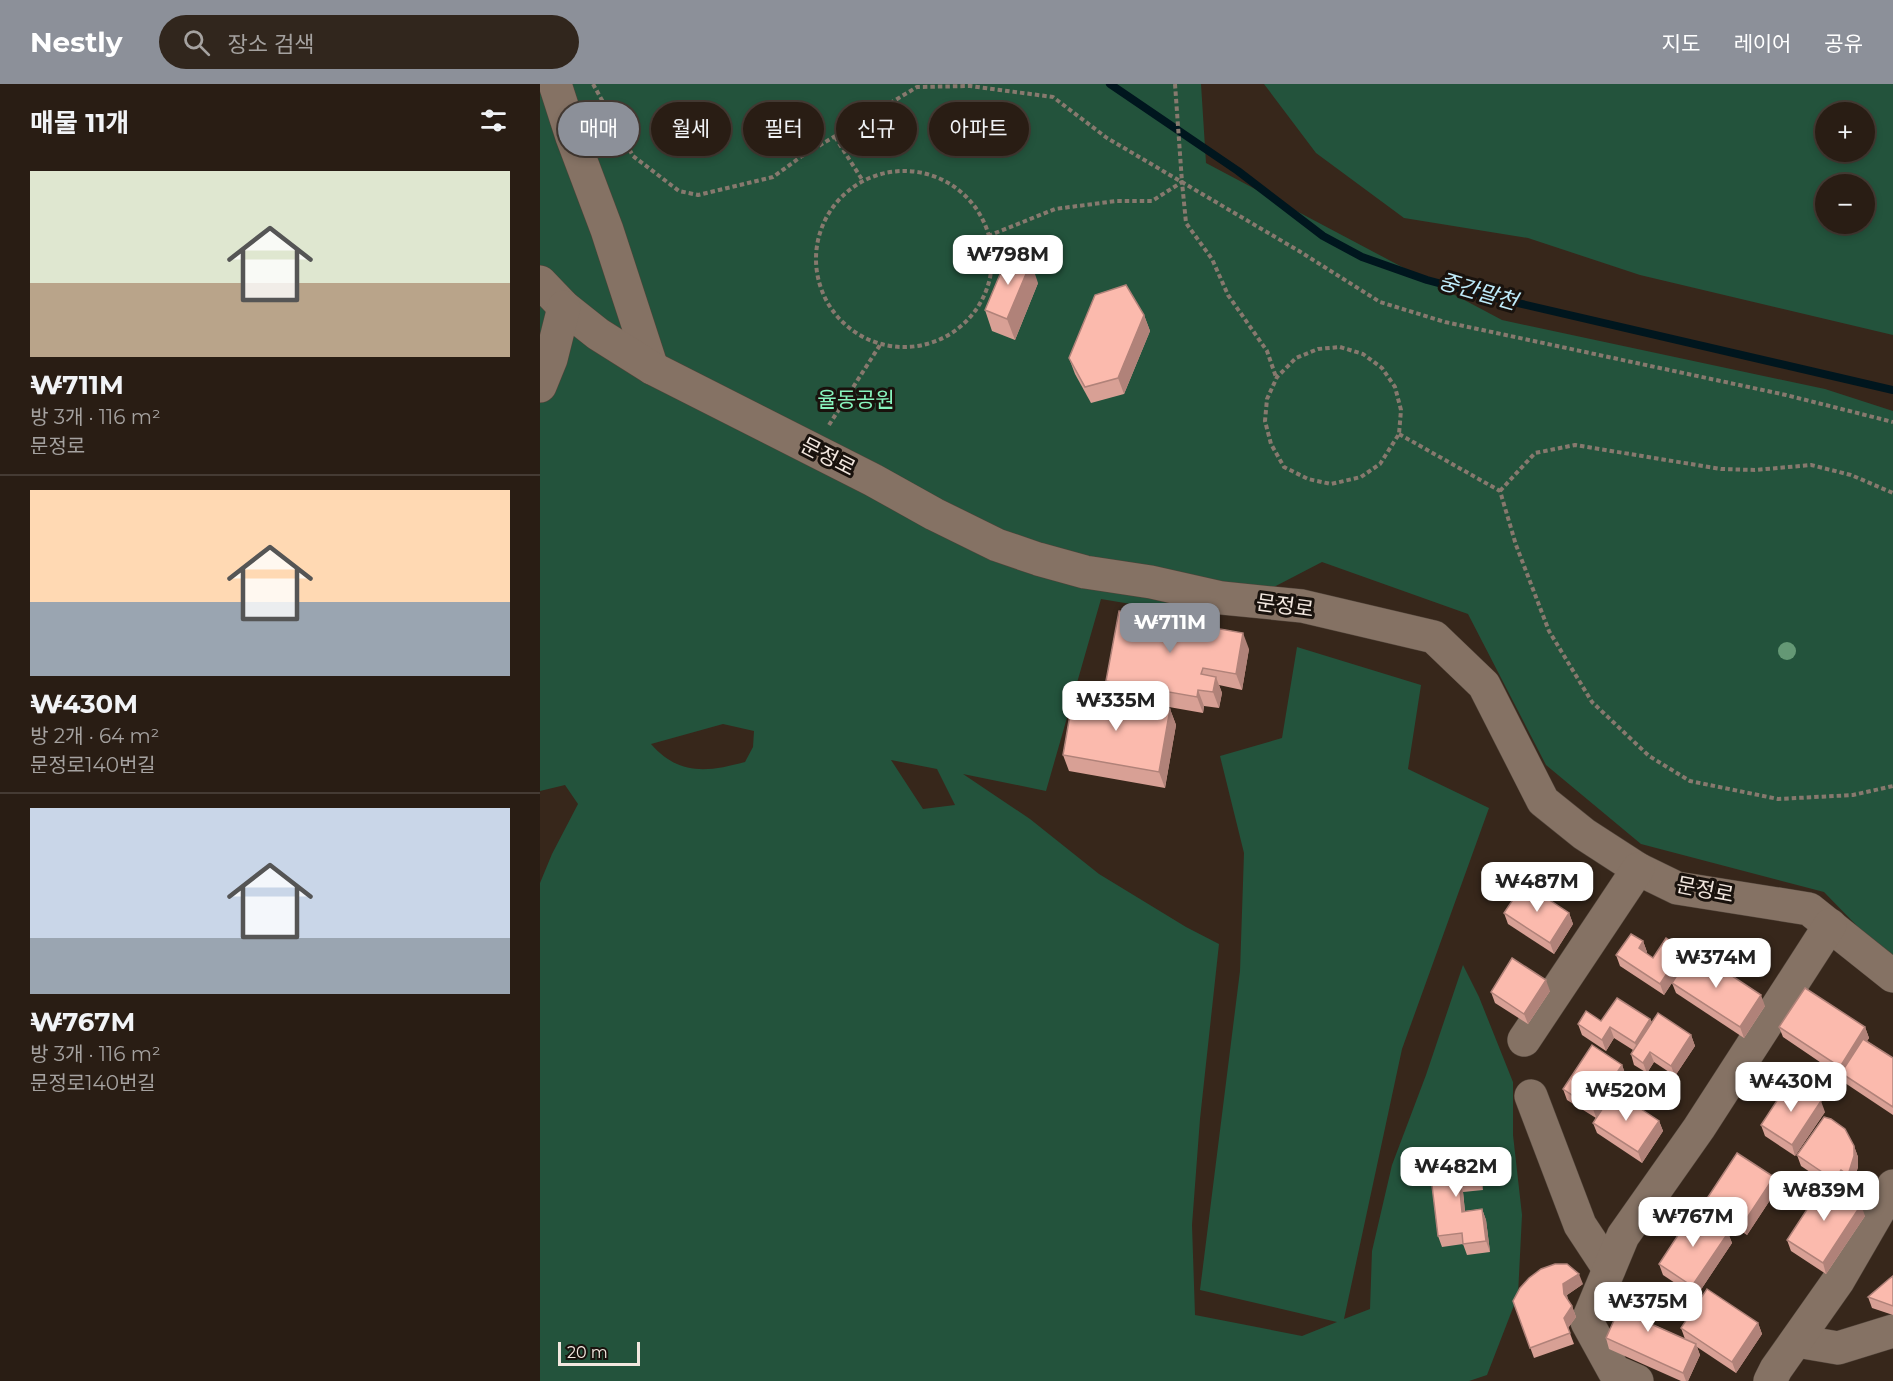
<!DOCTYPE html>
<html lang="ko">
<head>
<meta charset="utf-8">
<style>
  body { margin:0; font-family:Montserrat,"Noto Sans KR",sans-serif; background:#31261d; color:#f1f3f6; height:100vh; display:flex; flex-direction:column; font-size:22px; white-space:nowrap }
  * { box-sizing:border-box; margin:0 }
  p { font-size:20px; color:#a5a2a0 }
  .icon { flex:none; width:33px; height:33px; fill:none; stroke:currentColor; stroke-width:2; stroke-linecap:round; stroke-linejoin:round }
  .map { position:relative; flex:1; overflow:hidden }
  .details { display:flex; flex-direction:column; background:#291d14; width:540px }
  .details>* { flex:none }
  .top-card { position:absolute; left:18px; top:18px; width:570px; height:54px; display:flex; gap:12px }
  .controls { position:absolute; left:1275px; top:18px; display:grid; gap:12px }
  .controls a { display:grid; place-items:center; width:60px; height:60px; border-radius:50%; background:#291d14; box-shadow:0 3px 9px #0003,0 0 0 2px #453b34; font-size:30px }
  .scale { position:absolute; left:18px; bottom:15px; width:82px; box-sizing:border-box; padding-left:6px; border:3px solid #f3e8e0; border-top:0; font-size:16px; line-height:21px; white-space:nowrap; color:#f3e8e0; -webkit-text-stroke:4px #19120d; paint-order:stroke }
  .price { position:absolute; translate:-50% -51px; padding:0 14px; border-radius:12px; background:#fff; color:#222; font-size:20px; line-height:39px; filter:drop-shadow(0 2px 3px #0008) }
  .price::after { content:''; position:absolute; left:50%; top:36px; width:18px; height:14px; margin-left:-9px; background:inherit; clip-path:polygon(0 0,100% 0,50% 100%) }
  .price.on { background:#8c9099; color:#fff }
  ul { padding:0; list-style:none }
  li { display:grid; align-content:center; gap:12px; height:318px; padding:0 30px }
  li+li { border-top:2px solid #453b34 }
  li span { display:grid; place-items:center; height:186px; border-radius:0px; color:#555 }
  li>.icon { margin-inline-start:auto }
  span .icon { width:108px; height:108px; fill:#fffc; stroke-width:1 }
  li b { font-size:26px }
  h2 { display:flex; justify-content:space-between; align-items:center; height:72px; padding:0 30px; font-size:26px }
  .chip { padding:0 21px; border-radius:27px; background:#291d14; box-shadow:0 3px 9px #0003,0 0 0 2px #453b34; font-size:21px; line-height:54px }
  .chip.on { background:#8c9099; color:#fff }
  header { display:flex; align-items:center; gap:36px; box-sizing:border-box; height:84px; padding:0 30px; background:#8c9099; color:#fff }
  header strong { font-size:28px }
  nav { display:flex; gap:33px; margin-inline-start:auto; font-size:21px }
  .search { width:420px; height:54px; background:#31261d; display:flex; align-items:center; gap:15px; box-sizing:border-box; padding:0 21px; border-radius:33px; color:#a5a2a0; font-size:22px }
  main { display:flex; flex:1; min-height:0 }
  .map>svg:first-child { display:block }
  .green { fill:#23533c; fill-rule:evenodd }
  .lines { fill:none; stroke-linecap:round; stroke-linejoin:round }
  .stream { stroke:#00161e; stroke-width:8 }
  .minor-casing { stroke:#51443a; stroke-width:34 }
  .path { stroke:#87796e; stroke-width:4; stroke-dasharray:4.5 3; stroke-linecap:butt }
  .minor { stroke:#857264; stroke-width:33 }
  .tree { fill:#649875 }
  .wall { fill:#d8a095 }
  .shaded-wall { fill:#b08279 }
  .building { fill:#fbbaad; stroke:#b08279; stroke-width:1.5 }
  .labels { text-anchor:middle; stroke-width:6; stroke-linejoin:round; paint-order:stroke }
  .park-label { font-size:21px; fill:#88f5be; stroke:#19120d }
  .street-label { font-size:21px; fill:#f3e8e0; stroke:#19120d }
  .water-label { font-size:22px; font-style:italic; fill:#bfecfb; stroke:#19120d }
</style>
</head>
<body>
<header>
<strong>Nestly</strong>
<div class="search"><svg class="icon" aria-label="search" viewBox="0 0 24 24"><circle cx="10" cy="10" r="6"/><path d="M15 15l6 6"/></svg>장소 검색</div>
<nav><a>지도</a><a>레이어</a><a>공유</a></nav>
</header>
<main>
<section class="details">
<h2>매물 11개<svg class="icon" aria-label="filters" viewBox="0 0 24 24"><path d="M4 7h16M4 17h16"/><circle cx="9" cy="7" r="2"/><circle cx="15" cy="17" r="2"/></svg></h2>
<ul>
<li><span style="background:linear-gradient(#dfe7d0 60%,#b9a48a 0)"><svg class="icon" aria-label="home" viewBox="0 0 24 24"><path d="M3 11l9-7 9 7M6 9v11h12V9"/></svg></span><div><b>₩711M</b><p>방 3개 · 116 m²</p><p>문정로</p></div></li>
<li><span style="background:linear-gradient(#ffd9b3 60%,#9aa5b1 0)"><svg class="icon" aria-label="home" viewBox="0 0 24 24"><path d="M3 11l9-7 9 7M6 9v11h12V9"/></svg></span><div><b>₩430M</b><p>방 2개 · 64 m²</p><p>문정로140번길</p></div></li>
<li><span style="background:linear-gradient(#c9d6e8 70%,#9aa5b1 0)"><svg class="icon" aria-label="home" viewBox="0 0 24 24"><path d="M3 11l9-7 9 7M6 9v11h12V9"/></svg></span><div><b>₩767M</b><p>방 3개 · 116 m²</p><p>문정로140번길</p></div></li>
</ul>
</section>
<div class="map">
<svg width="1353" height="1297" viewBox="0 0 1353 1297">
  <rect width="100%" height="100%" fill="#37271b"/>
  <g class="green">
    <path d="M0,0H661L666,79L962,236L1285,305L1353,327V879L1284,808L1101,760L1006,681L928,530L782,478L674,534L561,515L506,707L423,690L490,735L559,790L646,843L679,860L660,1035L652,1141L655,1231L762,1252L797,1238L660,1206L700,887L704,769L680,672L742,654L757,563L881,601L868,685L949,724L862,965L804,1235L830,1225L832,1167L852,1081L886,991L923,881L939,913L973,998V1051L982,1131L978,1211L947,1291L929,1297H0V799L12,770L38,720L25,701L0,707ZM183,640L214,647L213,663L205,678C168,688 139,692 111,660ZM351,676L397,685L415,721L383,725Z"/>
    <path d="M724,0H1353V251L1100,191L988,154L864,134L776,69ZM1324,28V68H1286V28ZM1324,100V140H1286V100Z"/>
  </g>
  <g class="lines">
    <path class="stream" d="M570,0L698,87L783,152L822,173L887,196L943,211L1353,306"/>
    <g class="minor-casing">
      <g id="minor">
        <path d="M15,0L32,53L67,146L112,284"/>
        <path d="M0,198L24,223L58,250L112,284L333,396L394,430L457,461L498,475L545,488L611,498L682,514L762,522L894,553L944,601L1003,717L1044,750L1098,785L1137,804L1269,825L1353,892"/>
        <path d="M0,302L11,275L24,223"/>
        <path d="M984,956L1098,785"/>
        <path d="M991,1012L1040,1141L1069,1185"/>
        <path d="M1257,1257L1298,1264L1353,1247"/>
        <path d="M1097,1297L1074,1287L1047,1238L1083,1152L1159,1044L1290,841"/>
        <path d="M1230,1297L1236,1285L1298,1197L1353,1102"/>
      </g>
    </g>
    <g class="path">
      <path d="M53,0L93,72L139,107L158,111L233,93L262,72L377,3L430,2L513,13L567,54L759,167L840,218L905,238L1246,311L1353,338"/>
      <path d="M635,0L642,98"/>
      <path d="M295,53L323,97"/>
      <circle cx="364" cy="175" r="88"/>
      <path d="M448,152L515,125L576,117H612L642,98L646,139L672,175L688,211L727,267L736,293"/>
      <path d="M800,263L823,270L842,284L855,303L861,326L859,350L840,380L821,393L791,400L768,395L744,383L731,360L725,337L727,315L737,293L756,274L778,265Z"/>
      <path d="M289,341L340,261"/>
      <path d="M859,350L960,407L976,461L1009,547L1052,618L1109,672L1150,697L1238,715L1313,711L1353,702"/>
      <path d="M960,407L995,369L1035,361L1181,385L1215,386L1271,381L1311,391L1353,409"/>
    </g>
    <use href="#minor" class="minor"/>
  </g>
  <circle class="tree" cx="1247" cy="567" r="9"/>
  <g class="wall">
    <path d="M498,199L475,256L452,247L445,226Z"/>
    <path d="M604,231L610,247L584,310L551,319L535,290L529,274Z"/>
    <path d="M709,565L702,606L679,601L682,609L679,624L664,622L663,629L572,613L566,597Z"/>
    <path d="M630,625L636,641L625,704L529,687L523,671Z"/>
    <path d="M964,829H1029L1033,840L1014,870L968,840Z"/>
    <path d="M1103,857L1107,868L1106,869L1113,874L1143,865L1147,876L1124,911L1080,882L1076,871Z"/>
    <path d="M1132,899L1225,922L1204,954L1136,909Z"/>
    <path d="M1010,907L988,940L955,919L951,908Z"/>
    <path d="M1110,935L1112,938L1151,951L1155,962L1135,992L1114,978L1107,989L1094,981L1091,970L1093,966L1074,954L1066,967L1042,951L1038,940L1061,937Z"/>
    <path d="M1239,943H1325L1329,954L1327,957L1353,974V1031L1305,999L1302,993L1243,953Z"/>
    <path d="M1082,981L1086,992L1075,1008L1119,1037L1123,1047L1102,1079L1057,1049L1053,1039L1056,1034L1027,1016L1023,1005Z"/>
    <path d="M1285,1028L1255,1072L1225,1052L1221,1041Z"/>
    <path d="M1314,1062L1318,1073V1083L1312,1102L1305,1097L1298,1106L1325,1132L1286,1190L1251,1167L1247,1156L1285,1098L1261,1082L1257,1071Z"/>
    <path d="M936,1070L940,1081L943,1106L923,1108L925,1127L942,1125L946,1136L950,1168L927,1171L923,1160L902,1163L898,1152L889,1076Z"/>
    <path d="M1238,1104L1207,1151L1170,1127L1166,1116Z"/>
    <path d="M1188,1149L1192,1159L1156,1213L1123,1191L1119,1180Z"/>
    <path d="M1353,1192V1231L1332,1224L1328,1213Z"/>
    <path d="M1043,1200L1027,1211L1028,1216L1032,1222L1036,1233L1028,1244L1034,1260L994,1274L973,1217Z"/>
    <path d="M1113,1212L1117,1223L1110,1239L1145,1255L1141,1244L1218,1239L1222,1250L1196,1289L1157,1263L1160,1271L1148,1297H1141L1069,1265L1066,1254Z"/>
  </g>
  <g class="shaded-wall">
    <path d="M491,178L498,199L475,256L467,235Z"/>
    <path d="M604,231L610,247L584,310L578,294Z"/>
    <path d="M703,549L709,565L702,606L696,590Z"/>
    <path d="M676,593L682,609L679,624L673,608Z"/>
    <path d="M658,606L664,622L663,629L657,613Z"/>
    <path d="M630,625L636,641L625,704L619,688Z"/>
    <path d="M1029,829L1033,840L1014,870L1010,859Z"/>
    <path d="M1103,857L1107,868L1103,875L1099,864Z"/>
    <path d="M1143,865L1147,876L1124,911L1120,900Z"/>
    <path d="M1006,896L1010,907L988,940L984,930Z"/>
    <path d="M1221,911L1225,922L1204,954L1200,943Z"/>
    <path d="M1110,935L1114,946L1099,970L1095,959Z"/>
    <path d="M1070,943L1074,954L1066,967L1062,956Z"/>
    <path d="M1325,943L1329,954L1305,991L1302,989L1300,983Z"/>
    <path d="M1151,951L1155,962L1135,992L1131,982Z"/>
    <path d="M1110,968L1114,978L1107,989L1103,979Z"/>
    <path d="M1082,981L1086,992L1057,1036L1053,1025Z"/>
    <path d="M1281,1017L1285,1028L1255,1072L1252,1061Z"/>
    <path d="M1119,1037L1123,1047L1102,1079L1098,1068Z"/>
    <path d="M1314,1062L1318,1073V1083L1312,1102L1308,1091Z"/>
    <path d="M936,1070L940,1081L943,1106L939,1095Z"/>
    <path d="M1301,1086L1305,1097L1298,1107L1294,1096Z"/>
    <path d="M1234,1093L1238,1104L1207,1151L1203,1140Z"/>
    <path d="M919,1097L923,1108L926,1139L922,1128Z"/>
    <path d="M1321,1121L1325,1132L1286,1190L1283,1179Z"/>
    <path d="M942,1125L946,1136L950,1168L946,1157Z"/>
    <path d="M1188,1149L1192,1159L1156,1213L1152,1202Z"/>
    <path d="M1039,1190L1043,1200L1027,1211L1028,1221L1024,1210L1023,1200Z"/>
    <path d="M1113,1212L1117,1223L1106,1247L1102,1236Z"/>
    <path d="M1032,1222L1036,1233L1028,1244L1024,1234Z"/>
    <path d="M1218,1239L1222,1250L1196,1289L1192,1278Z"/>
    <path d="M1156,1260L1160,1271L1148,1297H1146L1143,1289Z"/>
  </g>
  <g class="building">
    <path d="M469,169L491,178L467,235L445,226Z"/>
    <path d="M586,201L604,231L578,294L545,303L529,274L555,211Z"/>
    <path d="M579,527L703,549L696,590L663,584L661,590L676,593L673,608L658,606L657,613L566,597Z"/>
    <path d="M534,608L630,625L619,688L523,671Z"/>
    <path d="M984,799L1029,829L1010,859L964,829Z"/>
    <path d="M1091,850L1103,857L1099,864L1113,874L1126,854L1143,865L1120,900L1076,871Z"/>
    <path d="M1153,866L1221,911L1200,943L1132,899Z"/>
    <path d="M972,874L1006,896L984,930L951,908Z"/>
    <path d="M1265,904L1325,943L1300,983L1239,943Z"/>
    <path d="M1077,914L1110,935L1095,959L1070,943L1062,956L1038,940L1046,927L1061,937Z"/>
    <path d="M1118,929L1151,951L1131,982L1110,968L1103,979L1091,970Z"/>
    <path d="M1323,955L1353,974V1023L1301,989Z"/>
    <path d="M1052,961L1082,981L1053,1025L1023,1005Z"/>
    <path d="M1250,997L1281,1017L1252,1061L1221,1041Z"/>
    <path d="M1074,1007L1119,1037L1098,1068L1053,1039Z"/>
    <path d="M1284,1033L1291,1035L1305,1045L1314,1062V1072L1308,1091L1301,1086L1294,1096L1257,1071Z"/>
    <path d="M1197,1069L1234,1093L1203,1140L1166,1116Z"/>
    <path d="M936,1070L939,1095L919,1097L922,1128L942,1125L946,1157L923,1160L922,1149L898,1152L889,1076Z"/>
    <path d="M1285,1098L1321,1121L1283,1179L1247,1156Z"/>
    <path d="M1154,1127L1188,1149L1152,1202L1119,1180Z"/>
    <path d="M1015,1180H1027L1039,1190L1023,1200L1024,1210L1032,1222L1024,1234L1030,1249L990,1264L973,1217L980,1204L989,1194L1001,1185Z"/>
    <path d="M1353,1192V1222L1328,1213L1349,1195Z"/>
    <path d="M1090,1201L1113,1212L1102,1236L1156,1260L1143,1289L1066,1254Z"/>
    <path d="M1167,1205L1218,1239L1192,1278L1141,1244Z"/>
  </g>
  <g class="labels">
    <g class="park-label">
      <text x="316" y="323">율동공원</text>
    </g>
    <g class="street-label">
      <text transform="translate(288 373) rotate(27)" y="7">문정로</text>
      <text transform="translate(745 522) rotate(8)" y="7">문정로</text>
      <text transform="translate(1165 806) rotate(11)" y="7">문정로</text>
    </g>
    <g class="water-label">
      <text transform="translate(938 207) rotate(16)" y="8">중간말천</text>
    </g>
  </g>
</svg>
<div class="controls">
<a>+</a>
<a>−</a>
</div>
<div class="scale">20 m</div>
<b class="price" style="left:468px;top:202px">₩798M</b>
<b class="price on" style="left:630px;top:570px">₩711M</b>
<b class="price" style="left:576px;top:648px">₩335M</b>
<b class="price" style="left:997px;top:829px">₩487M</b>
<b class="price" style="left:1176px;top:905px">₩374M</b>
<b class="price" style="left:1251px;top:1029px">₩430M</b>
<b class="price" style="left:1086px;top:1038px">₩520M</b>
<b class="price" style="left:916px;top:1114px">₩482M</b>
<b class="price" style="left:1284px;top:1138px">₩839M</b>
<b class="price" style="left:1153px;top:1164px">₩767M</b>
<b class="price" style="left:1108px;top:1249px">₩375M</b>
<div class="top-card">
<a class="chip on">매매</a>
<a class="chip">월세</a>
<a class="chip">필터</a>
<a class="chip">신규</a>
<a class="chip">아파트</a>
</div>
</div>
</main>
</body>
</html>
